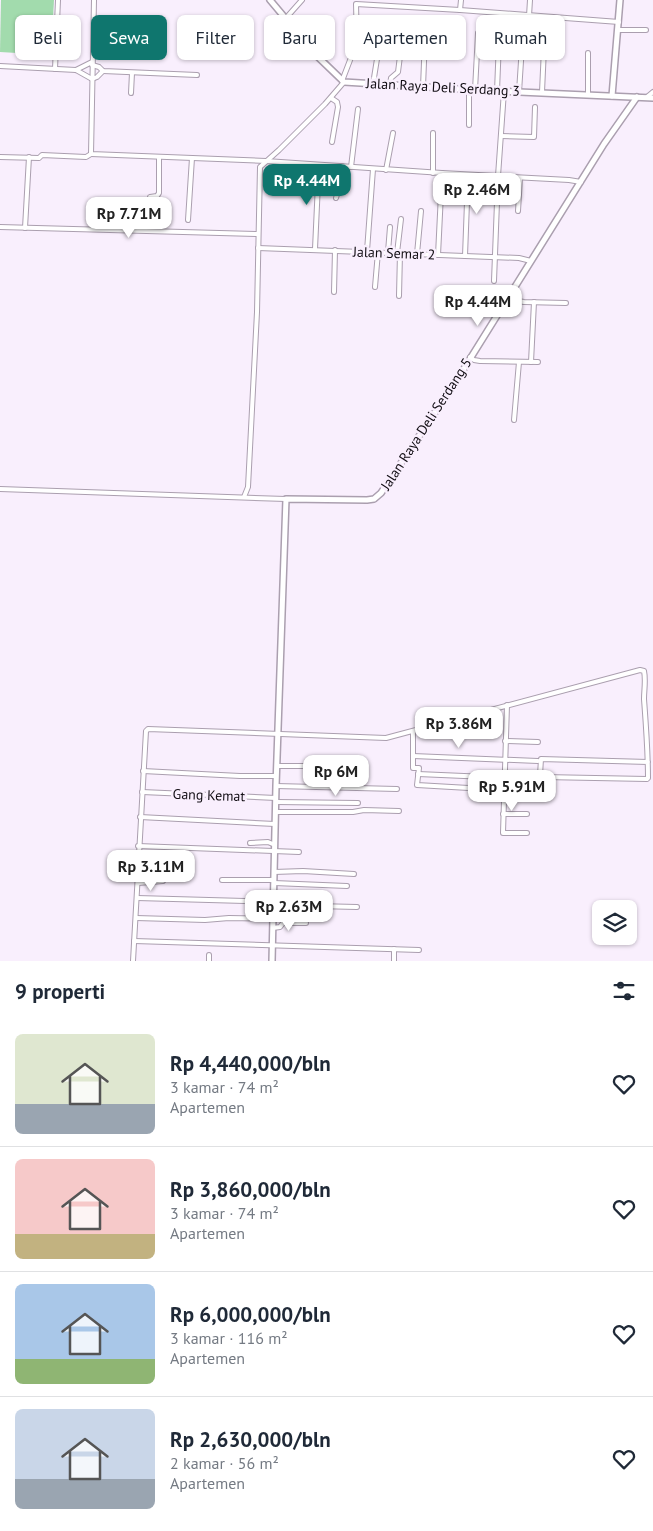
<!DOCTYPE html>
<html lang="id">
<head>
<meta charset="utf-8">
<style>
  body { margin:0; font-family:"PT Sans",sans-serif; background:#f2f2f3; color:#1f2937; height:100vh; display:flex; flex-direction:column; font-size:19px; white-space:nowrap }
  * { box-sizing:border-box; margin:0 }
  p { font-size:16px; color:#747a83 }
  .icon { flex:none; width:28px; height:28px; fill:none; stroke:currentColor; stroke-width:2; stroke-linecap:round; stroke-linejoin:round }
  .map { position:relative; height:961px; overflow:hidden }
  .side { display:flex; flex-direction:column; background:#fff; flex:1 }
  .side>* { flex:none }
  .hud { position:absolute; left:15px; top:15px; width:624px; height:45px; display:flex; gap:10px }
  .fabs { position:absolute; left:592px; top:900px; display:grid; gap:10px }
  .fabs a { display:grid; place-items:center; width:45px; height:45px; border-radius:8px; background:#fff; box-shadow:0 1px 4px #0004; font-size:25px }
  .price { position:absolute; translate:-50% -42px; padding:0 11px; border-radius:10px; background:#fff; color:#222; font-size:16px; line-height:32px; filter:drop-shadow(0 1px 2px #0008) }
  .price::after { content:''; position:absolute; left:50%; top:30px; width:15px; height:11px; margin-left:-8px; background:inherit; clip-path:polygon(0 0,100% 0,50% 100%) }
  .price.selected { background:#0f766e; color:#fff }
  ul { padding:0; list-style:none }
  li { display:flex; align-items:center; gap:15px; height:125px; padding:0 15px }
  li+li { border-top:1px solid #e0e1e3 }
  li span { display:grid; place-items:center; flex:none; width:140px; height:100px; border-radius:8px; color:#555 }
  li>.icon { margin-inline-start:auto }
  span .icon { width:60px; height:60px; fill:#fffc; stroke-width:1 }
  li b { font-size:21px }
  h2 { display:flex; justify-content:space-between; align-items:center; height:60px; padding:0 15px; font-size:21px }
  .chip { padding:0 18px; border-radius:8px; background:#fff; box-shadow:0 1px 4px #0004; font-size:18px; line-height:45px }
  .chip.selected { background:#0f766e; color:#fff }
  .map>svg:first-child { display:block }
  .green { fill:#a2dbad }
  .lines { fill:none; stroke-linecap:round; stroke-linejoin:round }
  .minor-casing { stroke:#ab9faf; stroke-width:6 }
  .tertiary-casing { stroke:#ab9faf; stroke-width:8 }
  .minor { stroke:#fff; stroke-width:4 }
  .tertiary { stroke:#fff; stroke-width:5 }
  .labels { text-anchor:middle; stroke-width:5; stroke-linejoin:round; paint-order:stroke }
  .street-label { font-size:14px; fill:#100c12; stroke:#f9effd }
</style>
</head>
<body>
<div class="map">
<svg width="653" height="961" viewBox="0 0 653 961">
  <rect width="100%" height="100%" fill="#f9effd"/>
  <path class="green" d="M1,0H54L51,55L0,52Z"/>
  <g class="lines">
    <g class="minor-casing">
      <g id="minor">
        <path d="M94,0L91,154L266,161L442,173L569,180L581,182"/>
        <path d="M460,10L461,0"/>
        <path d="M529,16L530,0"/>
        <path d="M286,18L302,0"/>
        <path d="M619,30H646"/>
        <path d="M317,56L330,41"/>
        <path d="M92,65L99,67L103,71L197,75"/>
        <path d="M0,66L76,70L92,79L97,77L103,71"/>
        <path d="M55,69L58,0"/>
        <path d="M76,70L92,62"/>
        <path d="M342,81L357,42L356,4L460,10L619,22"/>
        <path d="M373,84L381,34"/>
        <path d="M390,85L391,78L398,72L401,48"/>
        <path d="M423,87L425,37"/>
        <path d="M475,90L478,33"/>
        <path d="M497,91L499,41"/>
        <path d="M519,92L524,15"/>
        <path d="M542,92L544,48"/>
        <path d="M131,93L132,73"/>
        <path d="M588,94V53"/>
        <path d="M647,97L653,92"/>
        <path d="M331,98L337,102L338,107L332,142"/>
        <path d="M469,125V90"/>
        <path d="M501,136L534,137L535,107"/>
        <path d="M0,157L39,158L42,155L86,157L91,154"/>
        <path d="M351,167L358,109"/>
        <path d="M386,170L393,133"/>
        <path d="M433,173V133"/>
        <path d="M336,198L341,181L342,166"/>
        <path d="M150,203V197L157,196L159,193V157"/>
        <path d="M518,211L520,178"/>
        <path d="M188,220L192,158"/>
        <path d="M0,227L258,234"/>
        <path d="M25,228L29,157"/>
        <path d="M258,248L519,258L531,261"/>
        <path d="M315,249L318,183L320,165"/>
        <path d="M367,251L373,169"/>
        <path d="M388,252L390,227"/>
        <path d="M397,253L401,219"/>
        <path d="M417,254L421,211"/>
        <path d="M438,255L442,173"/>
        <path d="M465,256L468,175"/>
        <path d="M494,281L498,176L504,91"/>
        <path d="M375,287L378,252"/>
        <path d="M334,292L335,250"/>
        <path d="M399,296L400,253"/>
        <path d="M507,299L524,302L566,303"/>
        <path d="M470,357L474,360L480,361L538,362"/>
        <path d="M531,362L534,302"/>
        <path d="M514,420L519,362"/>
        <path d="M0,489L286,499"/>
        <path d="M244,497L248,487L257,312L260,167L279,150L325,104L344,82"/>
        <path d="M507,705L503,833H527"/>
        <path d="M413,731V768H419L417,785L503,790"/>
        <path d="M505,741L538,742"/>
        <path d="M413,756L538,761"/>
        <path d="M277,766H307"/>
        <path d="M143,771L240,776H276"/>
        <path d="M418,774L533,779"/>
        <path d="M276,786L397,789"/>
        <path d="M142,792L276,798"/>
        <path d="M503,796L527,797"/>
        <path d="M276,802L358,803"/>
        <path d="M275,812H353L364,810L399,811"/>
        <path d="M503,814H527"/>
        <path d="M140,817L275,824"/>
        <path d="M250,843L268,842L275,845"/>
        <path d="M138,846L299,852"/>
        <path d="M274,872L303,871L354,874"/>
        <path d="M222,880H274"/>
        <path d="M138,883L163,881"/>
        <path d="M274,883L347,886"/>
        <path d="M137,898L245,901L251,899L273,900"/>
        <path d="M274,905L357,907"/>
        <path d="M136,918L205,920L229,918L273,919"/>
        <path d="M273,928L280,927L283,923H306"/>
        <path d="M134,941L419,950"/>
        <path d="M209,955V961"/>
        <path d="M133,961L146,731L148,729L386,738L640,670L644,671C646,680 644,690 644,699C646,726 648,751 648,778L647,779L543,777L540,775L541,759L648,762"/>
        <path d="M394,961V949"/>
      </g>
    </g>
    <g class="tertiary-casing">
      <g id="tertiary">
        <path d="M270,0L317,56L344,82L475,90L653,98"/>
        <path d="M612,96L620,0"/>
        <path d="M272,961L276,786L286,499L367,500L374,499L381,493L460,375L604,144L637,97"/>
      </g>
    </g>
    <use href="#minor" class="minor"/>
    <use href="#tertiary" class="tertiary"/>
  </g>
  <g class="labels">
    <g class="street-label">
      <text transform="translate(443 87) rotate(3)" y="5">Jalan Raya Deli Serdang 3</text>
      <text transform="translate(394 253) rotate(2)" y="5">Jalan Semar 2</text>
      <text transform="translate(426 424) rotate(-57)" y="5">Jalan Raya Deli Serdang 5</text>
      <text transform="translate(209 795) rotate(2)" y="5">Gang Kemat</text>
    </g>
  </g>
</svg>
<div class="fabs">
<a><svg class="icon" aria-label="layers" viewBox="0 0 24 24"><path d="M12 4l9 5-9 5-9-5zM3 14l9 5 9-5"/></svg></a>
</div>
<b class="price selected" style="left:307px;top:206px">Rp 4.44M</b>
<b class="price" style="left:477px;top:215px">Rp 2.46M</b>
<b class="price" style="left:129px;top:239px">Rp 7.71M</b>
<b class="price" style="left:478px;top:327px">Rp 4.44M</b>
<b class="price" style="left:459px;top:749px">Rp 3.86M</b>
<b class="price" style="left:336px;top:797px">Rp 6M</b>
<b class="price" style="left:512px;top:812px">Rp 5.91M</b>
<b class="price" style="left:151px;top:892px">Rp 3.11M</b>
<b class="price" style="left:289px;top:932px">Rp 2.63M</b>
<div class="hud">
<a class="chip">Beli</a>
<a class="chip selected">Sewa</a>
<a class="chip">Filter</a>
<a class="chip">Baru</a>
<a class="chip">Apartemen</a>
<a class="chip">Rumah</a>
</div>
</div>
<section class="side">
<h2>9 properti<svg class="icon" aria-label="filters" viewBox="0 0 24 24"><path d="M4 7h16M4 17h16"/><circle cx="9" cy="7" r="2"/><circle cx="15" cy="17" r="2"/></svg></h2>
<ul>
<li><span style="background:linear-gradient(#dfe7d0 70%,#9aa5b1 0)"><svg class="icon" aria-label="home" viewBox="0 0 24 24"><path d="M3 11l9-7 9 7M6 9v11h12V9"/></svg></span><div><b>Rp 4,440,000/bln</b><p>3 kamar · 74 m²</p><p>Apartemen</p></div><svg class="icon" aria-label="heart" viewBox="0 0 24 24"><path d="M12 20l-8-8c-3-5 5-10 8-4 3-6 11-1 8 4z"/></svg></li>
<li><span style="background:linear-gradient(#f6c9c9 75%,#c2b280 0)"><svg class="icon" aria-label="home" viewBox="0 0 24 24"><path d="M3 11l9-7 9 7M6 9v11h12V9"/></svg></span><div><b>Rp 3,860,000/bln</b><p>3 kamar · 74 m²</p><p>Apartemen</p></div><svg class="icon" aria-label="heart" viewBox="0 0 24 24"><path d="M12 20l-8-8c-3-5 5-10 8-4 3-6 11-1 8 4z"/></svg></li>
<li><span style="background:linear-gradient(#a9c7e8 75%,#8fb573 0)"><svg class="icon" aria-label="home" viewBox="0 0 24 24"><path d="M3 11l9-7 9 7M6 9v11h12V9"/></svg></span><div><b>Rp 6,000,000/bln</b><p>3 kamar · 116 m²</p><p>Apartemen</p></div><svg class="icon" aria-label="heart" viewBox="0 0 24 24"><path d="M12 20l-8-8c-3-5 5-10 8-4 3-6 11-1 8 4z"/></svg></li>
<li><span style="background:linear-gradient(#c9d6e8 70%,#9aa5b1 0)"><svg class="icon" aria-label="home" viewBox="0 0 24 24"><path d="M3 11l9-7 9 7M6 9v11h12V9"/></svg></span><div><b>Rp 2,630,000/bln</b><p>2 kamar · 56 m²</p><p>Apartemen</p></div><svg class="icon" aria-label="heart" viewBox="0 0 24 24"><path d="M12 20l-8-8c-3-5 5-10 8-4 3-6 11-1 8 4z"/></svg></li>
</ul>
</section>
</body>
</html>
